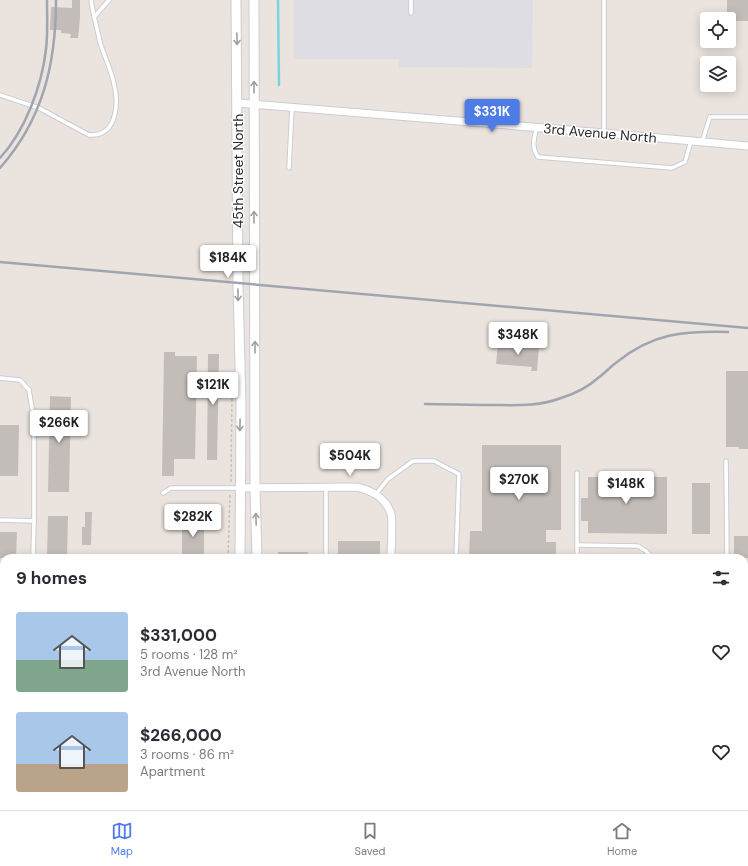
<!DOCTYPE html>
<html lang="en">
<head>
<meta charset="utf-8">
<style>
  body { margin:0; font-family:"DM Sans",sans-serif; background:#f7f7f7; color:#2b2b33; height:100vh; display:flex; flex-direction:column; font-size:15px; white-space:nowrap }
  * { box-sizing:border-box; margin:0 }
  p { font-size:13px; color:#7c7c81 }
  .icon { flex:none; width:22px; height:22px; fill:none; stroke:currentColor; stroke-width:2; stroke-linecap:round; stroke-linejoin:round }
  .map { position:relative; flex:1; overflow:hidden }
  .drawer { position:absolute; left:0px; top:554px; width:748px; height:256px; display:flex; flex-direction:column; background:#fff; border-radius:12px 12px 0 0; box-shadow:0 2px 10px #0003 }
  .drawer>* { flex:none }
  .controls { position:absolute; left:700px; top:12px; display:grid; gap:8px }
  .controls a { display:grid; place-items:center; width:36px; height:36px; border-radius:4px; background:#fff; box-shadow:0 2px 10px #0003; font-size:20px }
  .price { position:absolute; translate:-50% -34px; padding:0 9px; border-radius:4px; background:#fff; color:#222; font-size:13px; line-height:26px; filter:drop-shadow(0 1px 2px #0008) }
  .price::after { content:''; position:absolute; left:50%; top:24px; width:12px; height:9px; margin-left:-6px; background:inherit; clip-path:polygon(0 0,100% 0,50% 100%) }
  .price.selected { background:#4e7ce7; color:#fff }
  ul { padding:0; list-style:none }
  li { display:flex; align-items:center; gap:12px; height:100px; padding:0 16px }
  li span { display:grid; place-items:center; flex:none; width:112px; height:80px; border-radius:4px; color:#555 }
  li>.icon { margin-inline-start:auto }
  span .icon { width:48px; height:48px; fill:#fffc; stroke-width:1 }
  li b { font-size:17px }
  h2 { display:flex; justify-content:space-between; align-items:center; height:48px; padding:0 16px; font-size:17px }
  .dock { display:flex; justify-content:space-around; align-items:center; height:56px; border-top:1px solid #e1e1e2; background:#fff; font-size:11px; color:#7c7c81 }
  .dock a { display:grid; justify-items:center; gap:2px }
  .dock .selected { color:#4e7ce7 }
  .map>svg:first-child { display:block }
  .industrial { fill:#dedde4 }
  .water { fill:#7bd3e2 }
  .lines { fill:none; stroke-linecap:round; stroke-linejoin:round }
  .stream { stroke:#7bd3e2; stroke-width:2.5 }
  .building { fill:#c3bdba }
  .lane-casing { stroke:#c9cdd6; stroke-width:5.5 }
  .street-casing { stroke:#c9cdd6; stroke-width:9 }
  .secondary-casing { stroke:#c9cdd6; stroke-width:11 }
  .primary-casing { stroke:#c3c3c3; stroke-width:13 }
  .path { stroke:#c3c3c3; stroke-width:1.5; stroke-dasharray:3 2; stroke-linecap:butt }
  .lane { stroke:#fff; stroke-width:3.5 }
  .street { stroke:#fff; stroke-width:7 }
  .secondary { stroke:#fff; stroke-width:9 }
  .primary { stroke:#e2b86b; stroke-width:11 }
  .rail { stroke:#a1a5b2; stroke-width:2.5 }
  .oneway { stroke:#9f9f9f }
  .labels { text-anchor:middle; stroke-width:3; stroke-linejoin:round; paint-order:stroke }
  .street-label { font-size:14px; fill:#2a2a2a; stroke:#fff }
</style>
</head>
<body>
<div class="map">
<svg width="748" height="810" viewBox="0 0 748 810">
  <rect width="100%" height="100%" fill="#ebe3dd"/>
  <path class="industrial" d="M294,0H533L532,68L399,67V59H294Z"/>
  <rect class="water" x="306" y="806" width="73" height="4"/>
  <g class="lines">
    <g class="stream">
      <path d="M278,0L279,85"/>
      <path d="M284,810L285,806"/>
    </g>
  </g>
  <g class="building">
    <path d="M72,0H80V18L78,38H70L71,34L61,33V30H50L51,7L72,8Z"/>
    <path d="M727,0H748V21H729V19H727Z"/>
    <path d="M498,344L539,347L537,371H531L532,367L496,364Z"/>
    <path d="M164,352H175V356H197L195,459H174V476H162Z"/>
    <path d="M208,354H219L217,460H207Z"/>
    <path d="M726,371H748V449H739V447H726Z"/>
    <path d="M50,396L71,397L69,492H48Z"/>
    <path d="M0,425H19L18,476H0Z"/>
    <path d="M482,445H561V530H546V542H556V554H526V558H469L470,531H482Z"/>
    <path d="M588,477H667V534L588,533V521H581V498H588Z"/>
    <rect x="692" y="483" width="18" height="51"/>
    <path d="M85,512H92L91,545H82V527H85Z"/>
    <path d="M48,516H68L67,558H47Z"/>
    <rect x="182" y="517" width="22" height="41"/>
    <path d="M0,532H17L16,558H0Z"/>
    <rect x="734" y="536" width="14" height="22"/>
    <rect x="338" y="541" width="42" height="17"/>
    <rect x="278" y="552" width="30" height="6"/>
  </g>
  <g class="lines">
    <g class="lane-casing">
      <g id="lane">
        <path d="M604,0V133"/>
        <path d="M411,13V0"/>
        <path d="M94,17L109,0"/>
        <path d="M0,95L39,108L89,135C117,137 119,104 114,84C111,69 104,56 100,42C97,28 93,14 91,0"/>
        <path d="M537,127C534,138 531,147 538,157L672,168L685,162L691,141"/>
        <path d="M702,142L710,117H748"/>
        <path d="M289,168L292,107"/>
        <path d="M0,378L20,380L29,390L34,420V521"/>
        <path d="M726,461L727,558"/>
        <path d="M163,493L171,488H239"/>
        <path d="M376,494L388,479L413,461H434L459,474L456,558"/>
        <path d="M0,520L34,521L33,558"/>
        <path d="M577,545L638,546L646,551L652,558"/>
        <path d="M326,558V487"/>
        <path d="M577,558V473"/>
        <path d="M744,613L748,616"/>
        <path d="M0,617H4"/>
        <path d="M747,709V682"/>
        <path d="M0,711H4"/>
        <path d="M0,764L4,765"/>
        <path d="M190,806V810"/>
        <path d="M401,810V806"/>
        <path d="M569,810V806"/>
        <path d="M671,810V806"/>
      </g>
    </g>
    <g class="street-casing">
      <g id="street">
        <path d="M238,103L604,133L748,146"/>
        <path d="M239,488L356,487C371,490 386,498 391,514C393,522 391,548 391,558"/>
        <path d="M58,810V806"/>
        <path d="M654,810V806"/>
      </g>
    </g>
    <g class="secondary-casing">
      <g id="secondary">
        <path d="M236,0L238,286L241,406L240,558"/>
        <path d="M254,0L255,488L257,558"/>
      </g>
    </g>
    <g class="primary-casing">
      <g id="primary">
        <path d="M0,646H4"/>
        <path d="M744,662H748"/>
        <path d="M0,666H4"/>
        <path d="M744,681H748"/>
        <path d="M237,810V806"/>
        <path d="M257,810V806"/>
      </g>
    </g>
    <g class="path">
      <path d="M231,482L232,392"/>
      <path d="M228,558L230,494"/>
      <path d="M0,679L4,680"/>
    </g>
    <use href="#lane" class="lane"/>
    <use href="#street" class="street"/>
    <use href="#secondary" class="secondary"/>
    <use href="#primary" class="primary"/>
    <g class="rail">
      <path d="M0,158C25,131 42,86 46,49C48,33 47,16 47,0"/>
      <path d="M0,168C43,119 56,64 56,0"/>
      <path d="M0,262L748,328"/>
      <path d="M425,404C447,404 468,405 489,405C513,405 538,407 561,398C574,394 588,387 598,378C605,373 610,367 617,362C653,333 683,331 728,332"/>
    </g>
  </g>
  <defs><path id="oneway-shaft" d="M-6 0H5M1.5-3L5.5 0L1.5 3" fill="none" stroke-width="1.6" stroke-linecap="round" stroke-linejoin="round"/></defs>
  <g class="oneway">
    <use href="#oneway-shaft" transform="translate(237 39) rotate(89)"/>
    <use href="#oneway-shaft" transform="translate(254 87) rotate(-90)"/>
    <use href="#oneway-shaft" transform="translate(254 217) rotate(-90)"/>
    <use href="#oneway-shaft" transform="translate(238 295) rotate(89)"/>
    <use href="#oneway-shaft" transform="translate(255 347) rotate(-90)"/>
    <use href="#oneway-shaft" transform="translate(240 425) rotate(91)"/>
    <use href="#oneway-shaft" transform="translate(256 519) rotate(-92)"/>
  </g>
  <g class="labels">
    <g class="street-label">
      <text transform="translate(600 133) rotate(5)" y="5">3rd Avenue North</text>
      <text transform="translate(238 171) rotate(-90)" y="5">45th Street North</text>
    </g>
  </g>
</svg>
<div class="controls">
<a><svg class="icon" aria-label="locate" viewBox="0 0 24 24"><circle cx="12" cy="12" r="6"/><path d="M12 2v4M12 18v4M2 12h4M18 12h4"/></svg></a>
<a><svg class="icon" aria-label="layers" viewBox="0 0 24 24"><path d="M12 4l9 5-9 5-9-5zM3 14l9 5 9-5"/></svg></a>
</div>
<b class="price selected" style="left:492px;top:133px">$331K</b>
<b class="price" style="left:228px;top:279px">$184K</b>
<b class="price" style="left:518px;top:356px">$348K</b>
<b class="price" style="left:213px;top:406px">$121K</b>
<b class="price" style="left:59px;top:444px">$266K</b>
<b class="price" style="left:350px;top:477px">$504K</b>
<b class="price" style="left:519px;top:501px">$270K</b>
<b class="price" style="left:626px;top:505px">$148K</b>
<b class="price" style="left:193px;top:538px">$282K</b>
<section class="drawer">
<h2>9 homes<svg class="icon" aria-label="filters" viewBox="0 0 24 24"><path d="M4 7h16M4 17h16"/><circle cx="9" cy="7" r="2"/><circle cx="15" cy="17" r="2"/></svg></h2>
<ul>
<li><span style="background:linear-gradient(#a9c7e8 60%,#7fa58c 0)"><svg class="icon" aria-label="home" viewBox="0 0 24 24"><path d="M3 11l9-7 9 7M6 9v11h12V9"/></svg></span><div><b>$331,000</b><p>5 rooms · 128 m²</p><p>3rd Avenue North</p></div><svg class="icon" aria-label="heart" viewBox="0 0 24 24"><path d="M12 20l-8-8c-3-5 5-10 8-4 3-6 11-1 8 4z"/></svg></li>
<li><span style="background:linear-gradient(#a9c7e8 65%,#b9a48a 0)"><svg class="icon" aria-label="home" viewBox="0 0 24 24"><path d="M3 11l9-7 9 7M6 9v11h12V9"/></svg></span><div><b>$266,000</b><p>3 rooms · 86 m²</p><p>Apartment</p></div><svg class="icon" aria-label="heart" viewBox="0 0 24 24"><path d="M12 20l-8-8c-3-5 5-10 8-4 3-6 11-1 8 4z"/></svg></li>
</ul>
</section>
</div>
<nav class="dock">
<a class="selected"><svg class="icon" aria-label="map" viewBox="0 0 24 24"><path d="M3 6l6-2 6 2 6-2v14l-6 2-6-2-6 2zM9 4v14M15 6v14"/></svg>Map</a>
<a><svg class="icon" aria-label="saved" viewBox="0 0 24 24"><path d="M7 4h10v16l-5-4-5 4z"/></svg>Saved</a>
<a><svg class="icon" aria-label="home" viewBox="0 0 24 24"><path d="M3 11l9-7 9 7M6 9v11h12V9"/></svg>Home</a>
</nav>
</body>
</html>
